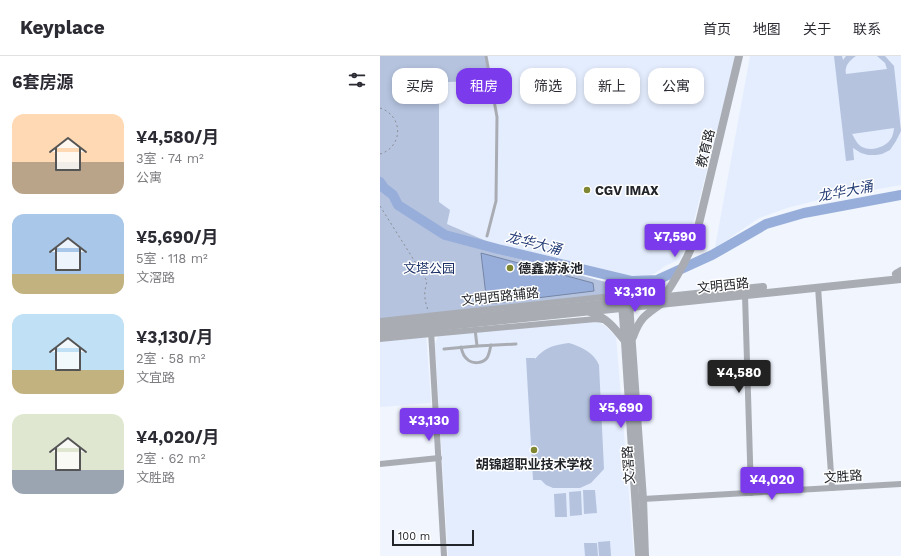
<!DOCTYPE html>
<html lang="zh">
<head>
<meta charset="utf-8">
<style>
  body { margin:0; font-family:"Work Sans","Noto Sans SC",sans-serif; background:#f7f7f7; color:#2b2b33; height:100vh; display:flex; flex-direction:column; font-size:15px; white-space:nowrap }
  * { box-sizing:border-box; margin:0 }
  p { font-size:13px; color:#7c7c81 }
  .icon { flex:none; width:22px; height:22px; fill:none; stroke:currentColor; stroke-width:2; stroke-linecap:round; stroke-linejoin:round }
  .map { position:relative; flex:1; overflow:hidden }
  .side { display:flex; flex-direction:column; background:#fff; width:380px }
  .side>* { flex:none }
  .guide { position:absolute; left:12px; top:12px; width:380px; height:36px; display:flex; gap:8px }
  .scale { position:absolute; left:12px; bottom:10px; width:82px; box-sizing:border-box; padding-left:4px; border:2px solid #22252a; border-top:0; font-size:11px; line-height:14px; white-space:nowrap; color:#22252a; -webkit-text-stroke:3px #fff; paint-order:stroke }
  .price { position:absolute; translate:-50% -34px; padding:0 9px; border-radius:4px; background:#7c3aed; color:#fff; font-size:13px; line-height:26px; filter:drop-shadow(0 1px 2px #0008) }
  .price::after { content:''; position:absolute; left:50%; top:24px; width:12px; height:9px; margin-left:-6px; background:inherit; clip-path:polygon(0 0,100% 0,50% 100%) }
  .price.on { background:#222; color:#fff }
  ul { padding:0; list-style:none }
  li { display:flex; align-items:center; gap:12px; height:100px; padding:0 12px }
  li span { display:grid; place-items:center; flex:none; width:112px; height:80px; border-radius:12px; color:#555 }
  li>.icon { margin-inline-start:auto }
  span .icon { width:48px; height:48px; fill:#fffc; stroke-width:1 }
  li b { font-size:17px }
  h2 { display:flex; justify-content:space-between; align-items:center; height:48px; padding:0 12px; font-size:17px }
  .chip { padding:0 14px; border-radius:12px; background:#fff; box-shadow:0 2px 6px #0003; font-size:14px; line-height:36px }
  .chip.on { background:#7c3aed; color:#fff }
  header { display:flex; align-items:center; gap:24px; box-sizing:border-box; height:56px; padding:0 20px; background:#fff; border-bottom:1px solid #e1e1e2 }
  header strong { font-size:19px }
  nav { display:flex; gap:22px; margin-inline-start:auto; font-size:14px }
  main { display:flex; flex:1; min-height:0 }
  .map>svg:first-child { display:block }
  .built { fill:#e4edfe }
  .green { fill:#b5c3df; fill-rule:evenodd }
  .water { fill:#98aeda; stroke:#7585a5 }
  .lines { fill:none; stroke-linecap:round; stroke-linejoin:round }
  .river { stroke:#98aeda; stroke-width:10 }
  .path { stroke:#8a8e95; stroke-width:1; stroke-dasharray:2 3; stroke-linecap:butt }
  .service { stroke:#a9adb3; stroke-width:3 }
  .minor { stroke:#a9adb3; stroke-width:6 }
  .tertiary { stroke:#a9adb3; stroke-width:8 }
  .poi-dot { fill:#7f8733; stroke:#fff; stroke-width:1.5 }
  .labels { text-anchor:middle; stroke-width:3; stroke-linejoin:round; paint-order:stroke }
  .street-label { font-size:13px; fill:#22252a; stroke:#fff }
  .poi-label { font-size:13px; font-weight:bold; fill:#22252a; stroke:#fff; text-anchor:start }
  .park-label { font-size:13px; fill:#192f65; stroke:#fff }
  .water-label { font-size:14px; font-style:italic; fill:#294179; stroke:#fff }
</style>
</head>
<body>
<header>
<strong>Keyplace</strong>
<nav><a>首页</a><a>地图</a><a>关于</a><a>联系</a></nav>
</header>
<main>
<section class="side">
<h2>6套房源<svg class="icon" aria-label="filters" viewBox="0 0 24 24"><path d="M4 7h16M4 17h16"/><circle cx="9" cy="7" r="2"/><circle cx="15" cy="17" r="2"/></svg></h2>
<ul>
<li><span style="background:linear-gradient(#ffd9b3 60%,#b9a48a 0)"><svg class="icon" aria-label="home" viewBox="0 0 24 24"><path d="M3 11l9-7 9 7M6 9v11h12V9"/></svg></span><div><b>¥4,580/月</b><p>3室 · 74 m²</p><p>公寓</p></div></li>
<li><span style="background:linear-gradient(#a9c7e8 75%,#c2b280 0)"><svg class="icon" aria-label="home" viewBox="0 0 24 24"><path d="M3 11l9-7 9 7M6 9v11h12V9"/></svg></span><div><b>¥5,690/月</b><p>5室 · 118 m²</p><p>文滘路</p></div></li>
<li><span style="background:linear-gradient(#bfe0f5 70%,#c2b280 0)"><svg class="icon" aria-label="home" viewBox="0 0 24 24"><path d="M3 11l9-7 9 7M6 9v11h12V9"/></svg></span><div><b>¥3,130/月</b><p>2室 · 58 m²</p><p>文宜路</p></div></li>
<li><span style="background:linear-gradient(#dfe7d0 70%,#9aa5b1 0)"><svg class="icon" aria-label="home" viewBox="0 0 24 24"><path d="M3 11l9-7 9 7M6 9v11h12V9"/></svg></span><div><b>¥4,020/月</b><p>2室 · 62 m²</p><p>文胜路</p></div></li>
</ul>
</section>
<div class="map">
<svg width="521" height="500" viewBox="0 0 521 500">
  <rect width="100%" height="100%" fill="#f0f5fe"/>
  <g class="built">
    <path d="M106,0H356L309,184L300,203L285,210L274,218L256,221L212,213L120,191L67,168L59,146V35L67,26L109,25Z"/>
    <path d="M370,0H521V129L447,142L407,152L379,162L335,192Z"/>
    <path d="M215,264L225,270L236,281L254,500H68L55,288L59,278Z"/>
    <path d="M46,278L51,347L0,351V281Z"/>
  </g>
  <g class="green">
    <path d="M0,0H106L109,25L68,26L59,35V146L70,154L67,168L120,191L119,198L241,230L242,240L0,266Z"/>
    <path d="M454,0H462L463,4L466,0H476C470,4 464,10 466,18L507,13L505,7L497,0H505L514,10L521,75L516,85L510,94L502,98L496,99H488L481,97L473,92L474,104L466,105ZM514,72C514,74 513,78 512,81C507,91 492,96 482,91C477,88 475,83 472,78Z"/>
    <path d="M189,287C202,291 214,297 219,309L224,413L211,427L200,432H173L166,429L161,424H153L146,302H155V303C165,291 174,289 189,287Z"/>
    <path d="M203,434H215L217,457L204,458Z"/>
    <path d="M201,435L202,459L190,460L189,436Z"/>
    <path d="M186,437L187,461H175L174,438Z"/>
    <path d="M230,485L231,500H219L218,486Z"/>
    <path d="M204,487H217L218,500H205Z"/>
  </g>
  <path class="water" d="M101,197L213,227L214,235L107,248Z"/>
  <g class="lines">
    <path class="river" d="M0,126L4,132L13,139L18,149L65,179L118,193L252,225L277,224L332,199L386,168L424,157L521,139"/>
    <g class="path">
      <path d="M0,52C24,60 23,91 0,98"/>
      <path d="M0,150L47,225C46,230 44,236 45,241C45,246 47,250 48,255"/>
    </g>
    <g class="service">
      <path d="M106,0L117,61L116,145L107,180"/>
      <path d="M97,290L136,288"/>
      <path d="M81,291C82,295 83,300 87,303C92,308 102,308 107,302C109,299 110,293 111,289"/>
      <path d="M64,293L97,290L95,273"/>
    </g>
    <g class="minor">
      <path d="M438,231L452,432"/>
      <path d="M365,239L371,437"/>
      <path d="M0,265L223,241L238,245"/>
      <path d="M51,275L64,500"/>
      <path d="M0,283L51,278L216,263L223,264"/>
      <path d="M0,408L59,402"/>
      <path d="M263,443L521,428"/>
    </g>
    <g class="tertiary">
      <path d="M516,218L521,215"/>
      <path d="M283,242C296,223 308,202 316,180L359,0"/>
      <path d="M249,247L263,443L265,500"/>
      <path d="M242,248L245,286L259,500"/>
      <path d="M210,256C228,263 233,270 245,285"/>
      <path d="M0,271L383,231"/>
      <path d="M0,277L521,223"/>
      <path d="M253,281C260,262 265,259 281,248"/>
    </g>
  </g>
  <g class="poi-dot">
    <circle cx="207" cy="134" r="4"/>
    <circle cx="130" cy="212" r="4"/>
    <circle cx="154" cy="394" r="4"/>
  </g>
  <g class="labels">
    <g class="street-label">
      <text transform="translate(325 92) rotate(-76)" y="5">教育路</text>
      <text transform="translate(343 229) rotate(-6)" y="5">文明西路</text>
      <text transform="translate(120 240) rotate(-6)" y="5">文明西路辅路</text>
      <text transform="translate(248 409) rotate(-94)" y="5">文滘路</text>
      <text transform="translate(463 420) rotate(-4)" y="5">文胜路</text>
    </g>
    <g class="poi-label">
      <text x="215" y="139">CGV IMAX</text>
      <text x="138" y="217">德鑫游泳池</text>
      <text x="154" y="413" text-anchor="middle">胡锦超职业技术学校</text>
    </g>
    <g class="park-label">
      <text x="49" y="217">文塔公园</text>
    </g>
    <g class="water-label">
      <text transform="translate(465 135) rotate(-11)" y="5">龙华大涌</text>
      <text transform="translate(154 187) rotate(14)" y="5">龙华大涌</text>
    </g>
  </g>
</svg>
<div class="scale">100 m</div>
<b class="price" style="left:295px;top:202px">¥7,590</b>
<b class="price" style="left:255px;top:257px">¥3,310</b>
<b class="price on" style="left:359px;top:338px">¥4,580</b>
<b class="price" style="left:241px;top:373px">¥5,690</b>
<b class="price" style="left:49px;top:386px">¥3,130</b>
<b class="price" style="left:392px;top:445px">¥4,020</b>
<div class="guide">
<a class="chip">买房</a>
<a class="chip on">租房</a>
<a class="chip">筛选</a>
<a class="chip">新上</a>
<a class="chip">公寓</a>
</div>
</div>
</main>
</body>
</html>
